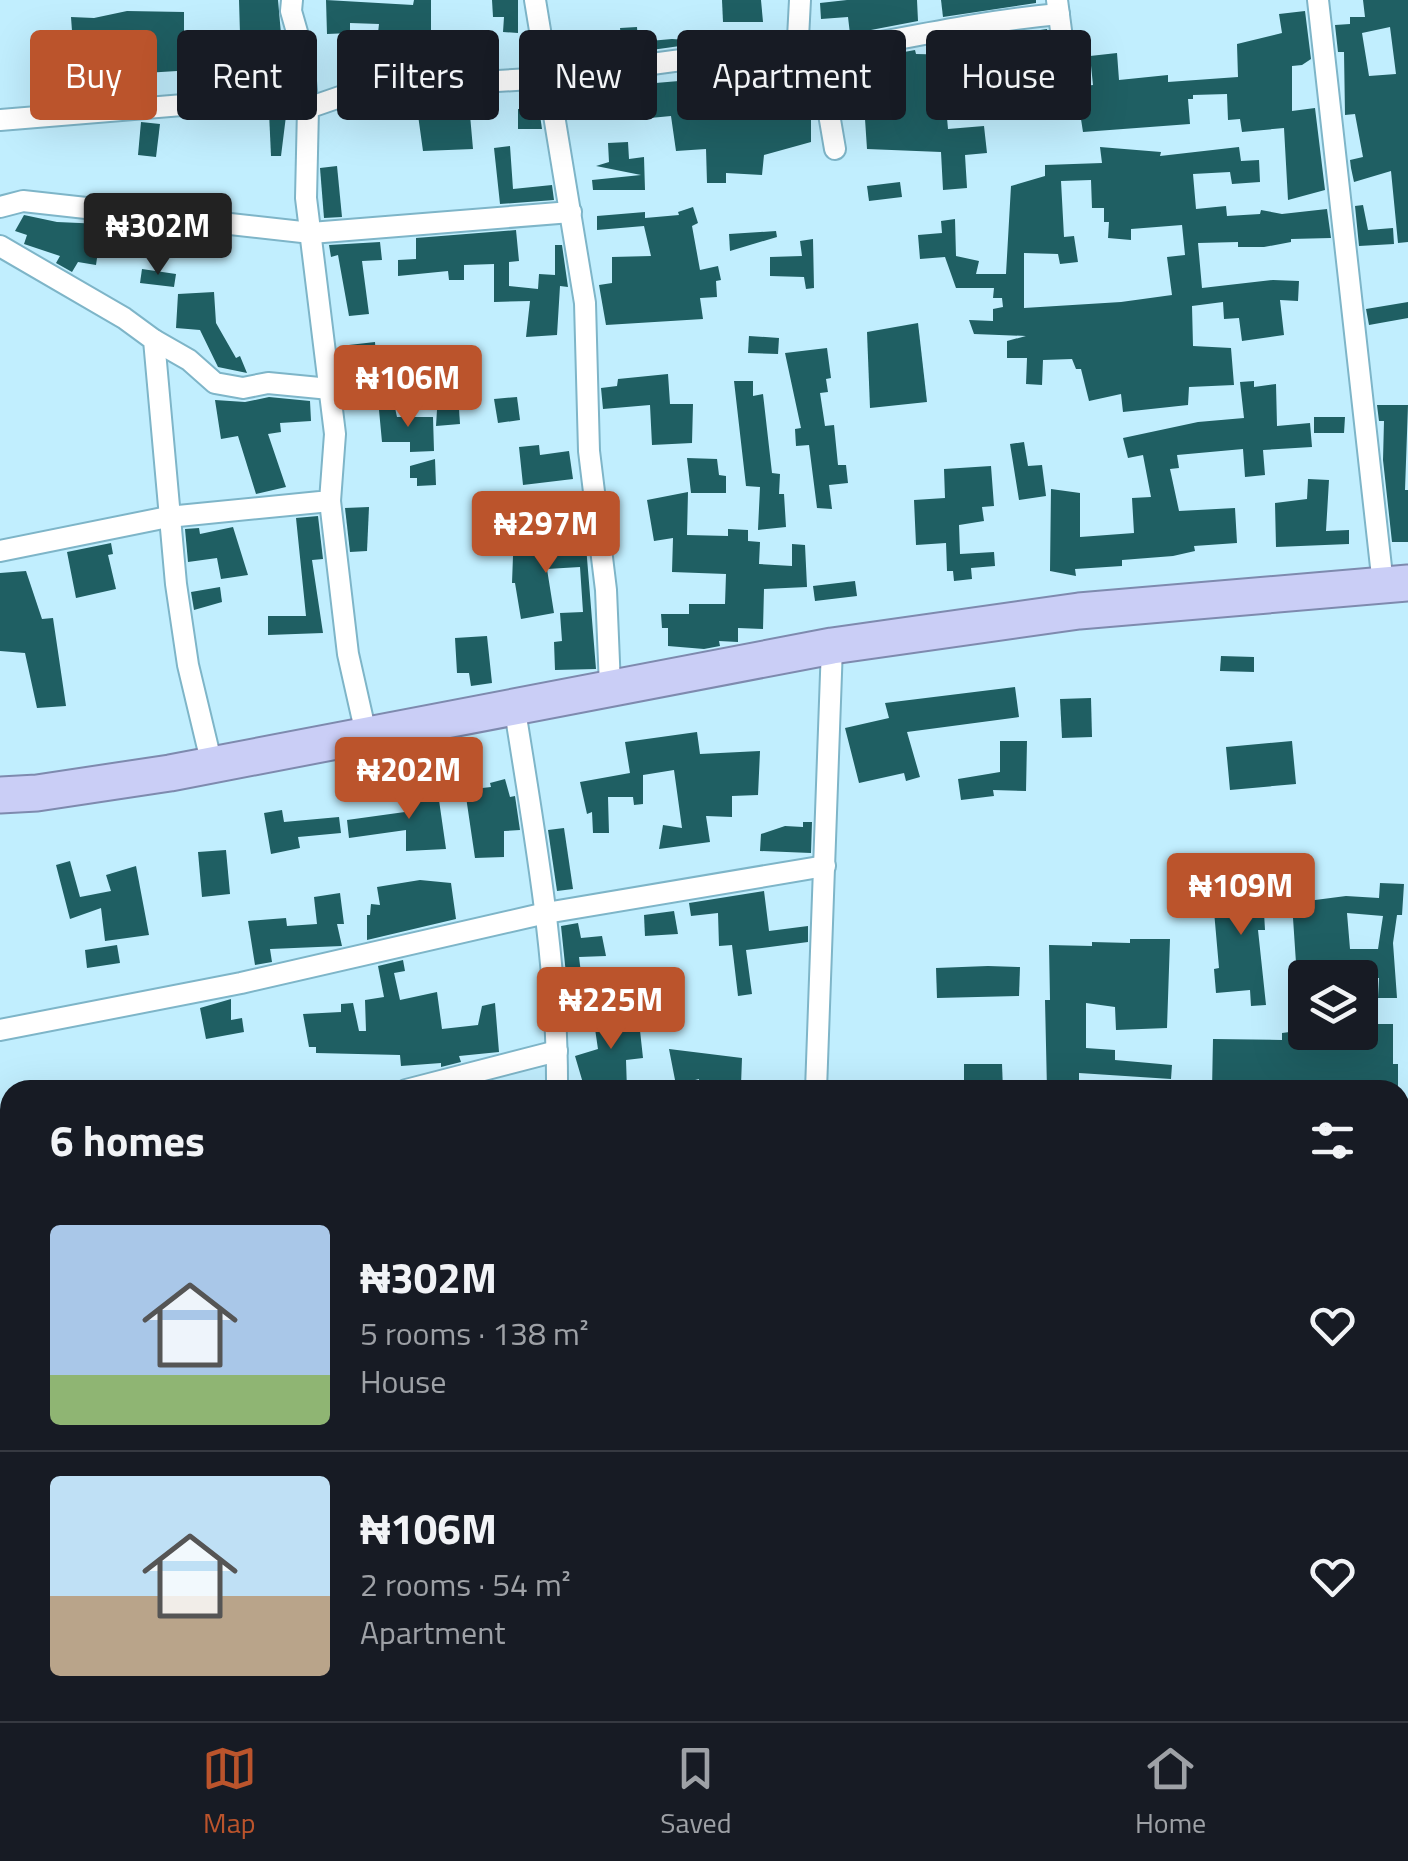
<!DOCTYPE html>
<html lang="en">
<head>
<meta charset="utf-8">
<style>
  body { margin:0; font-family:"Titillium Web",sans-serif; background:#20242c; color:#f1f3f6; height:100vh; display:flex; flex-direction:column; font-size:38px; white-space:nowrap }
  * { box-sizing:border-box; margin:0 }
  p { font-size:32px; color:#9ea1a6 }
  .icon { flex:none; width:55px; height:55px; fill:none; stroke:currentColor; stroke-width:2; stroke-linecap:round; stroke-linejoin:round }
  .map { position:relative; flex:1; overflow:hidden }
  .side { position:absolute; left:0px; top:1080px; width:1410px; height:642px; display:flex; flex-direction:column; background:#171b24; border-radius:30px 30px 0 0; box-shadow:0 10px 40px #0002 }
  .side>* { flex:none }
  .hud { position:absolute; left:30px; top:30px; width:1350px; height:90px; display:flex; gap:20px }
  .controls { position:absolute; left:1288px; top:960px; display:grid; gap:20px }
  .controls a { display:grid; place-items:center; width:90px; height:90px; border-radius:10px; background:#171b24; box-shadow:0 10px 40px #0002; font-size:50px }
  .price { position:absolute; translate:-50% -85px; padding:0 22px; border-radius:10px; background:#bb542c; color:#fff; font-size:32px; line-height:65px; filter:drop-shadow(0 2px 5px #0008) }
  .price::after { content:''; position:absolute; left:50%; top:60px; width:30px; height:22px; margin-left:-15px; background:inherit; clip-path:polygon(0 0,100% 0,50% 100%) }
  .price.active { background:#222; color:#fff }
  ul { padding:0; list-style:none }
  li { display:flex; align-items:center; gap:30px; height:250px; padding:0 50px }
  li+li { border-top:2px solid #363941 }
  li span { display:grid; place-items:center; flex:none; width:280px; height:200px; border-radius:10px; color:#555 }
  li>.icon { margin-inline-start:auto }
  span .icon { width:120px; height:120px; fill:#fffc; stroke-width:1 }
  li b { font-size:42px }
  h2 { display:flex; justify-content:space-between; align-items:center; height:120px; padding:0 50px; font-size:42px }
  .chip { padding:0 35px; border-radius:10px; background:#171b24; box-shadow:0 10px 40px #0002; font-size:35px; line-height:90px }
  .chip.active { background:#bb542c; color:#fff }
  .tab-bar { display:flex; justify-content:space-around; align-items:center; height:140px; border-top:2px solid #363941; background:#171b24; font-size:28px; color:#9ea1a6 }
  .tab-bar a { display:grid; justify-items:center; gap:5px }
  .tab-bar .active { color:#bb542c }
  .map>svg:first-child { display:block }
  .building { fill:#1f5f63; fill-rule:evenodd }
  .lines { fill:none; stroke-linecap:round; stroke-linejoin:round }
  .minor-casing { stroke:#7eb5c8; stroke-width:24 }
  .trunk-casing { stroke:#7e8aae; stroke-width:39 }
  .minor { stroke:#fff; stroke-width:20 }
  .trunk { stroke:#cacef6; stroke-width:35 }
</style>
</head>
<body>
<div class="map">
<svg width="1408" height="1721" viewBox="0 0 1408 1721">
  <rect width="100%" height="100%" fill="#c1eefe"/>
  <g class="building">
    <path d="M239,0H278L281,34L287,48L283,87L268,84L269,76L239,74L241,48L177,44V71L129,74L130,93L69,97L67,80L33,83L30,49L73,45L71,17L94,18L127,11L184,12V31L240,34Z"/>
    <path d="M326,0L413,5L414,0H431V33L445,34L443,53L376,51L379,24L350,23V33L327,34Z"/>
    <path d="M492,0H518V33L503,32L504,17H493Z"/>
    <path d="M722,0H761L763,22H723Z"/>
    <path d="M847,0H917L918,21L850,34L848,17L821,19L820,3Z"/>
    <path d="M941,0H1036V3L943,17Z"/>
    <path d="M1363,0H1408V242L1398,243L1391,171L1354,182L1351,168L1350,160L1363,157L1355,114L1345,115L1344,52H1338L1335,25L1350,24V17H1365ZM1390,27L1396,74L1369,76L1362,33Z"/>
    <path d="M1305,11L1311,59L1302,65L1292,66V111L1315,108L1325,190L1288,200L1284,128L1242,132L1240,119L1228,120L1227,94L1193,95V99H1188L1190,124L1083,132L1076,87L1093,85L1090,56L1117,53L1119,80L1168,75V82L1238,77L1237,44L1282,33L1279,14Z"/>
    <path d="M637,27L638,42L672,39L687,40V45L623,54L620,28Z"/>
    <path d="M1047,29L1055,83L1036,84V90L994,91L978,67L981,91L966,92L965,97L945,96L948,129L984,126L987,153L965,155L967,188L943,190L941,152L867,149L865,119L875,120L873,78L845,76L844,63L915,50L916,54L957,55L956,42Z"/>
    <path d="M709,70L710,82L680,83L686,110L740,104L742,120L773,115L772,101L787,99V115H811V142L764,155L762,175L726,173V183H707L706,149L676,151L671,116L629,120L628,113L580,115L578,88L643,79L644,84L679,81L678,74Z"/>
    <path d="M433,100L434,117L470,115L473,149L423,151L418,115L395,116L394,102Z"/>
    <path d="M539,108L542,129H518V109Z"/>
    <path d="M269,112L286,116L281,156H271Z"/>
    <path d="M141,122L160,124L156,157L138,155Z"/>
    <path d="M628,142L629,159L644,157L645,190H593L592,180L641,175L596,166L609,162L608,143Z"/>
    <path d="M510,146L513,189L552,185L554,200L500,204L494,148Z"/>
    <path d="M1100,147L1161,152L1160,156L1239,147L1241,161L1259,160L1260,182L1232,184L1230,172L1193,174L1196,209L1226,206L1227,216L1260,214L1261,210L1282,214L1327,209L1331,238L1291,239V242L1264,247H1238V242L1198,243L1202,288L1273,280L1299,281L1298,301L1280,300L1284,335L1242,341L1239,318L1224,319L1223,302L1192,306L1193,346L1231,348L1234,385L1189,387L1188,405L1123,412L1121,394L1089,401L1081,369H1076L1072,359L1043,360L1042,385L1026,384L1027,358H1007V341L1026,336L974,334L969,320L993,321V309L1003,307L1002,298H993L994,288H956L945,257L920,259L918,235L942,233L941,221L955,219L956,256L979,261L976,274H1006L1011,186L1045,176V165L1102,163ZM1091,180L1092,208H1104V222H1109L1108,238L1131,240V229L1182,225L1185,255L1167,257L1172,295L1121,302L1024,308V253L1058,254L1060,264L1078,262L1074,236L1064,237L1061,181Z"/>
    <path d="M337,166L342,217L324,218L320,168Z"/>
    <path d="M900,182L902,197L869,201L867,186Z"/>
    <path d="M1363,205L1368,230L1393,228L1394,244L1359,246L1355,206Z"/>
    <path d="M693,207L698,223L692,226L700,270L718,266L721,280L716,281L717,297L700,298L703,319L606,325L599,285L612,283V257L651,256L644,226L597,230V216L645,212V218L679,215L678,212Z"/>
    <path d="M24,215L57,222L102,224L96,265L78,262L72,272L56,263L60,256L24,244L27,235L15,231Z"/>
    <path d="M516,230L519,261L509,262V286L538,289L539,274L555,275V245H562L568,287L560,286L557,335L526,337L530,301L494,302V264L464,265V280H449L448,271L398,276V260L416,259V238Z"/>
    <path d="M776,231L777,237L730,251L729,234Z"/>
    <path d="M813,239L814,288L806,289L804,277L770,276V257L802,256L800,241Z"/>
    <path d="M380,242L382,260L362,261L369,314L349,316L338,255L331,257L329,245Z"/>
    <path d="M142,269L176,274L174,287L140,283Z"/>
    <path d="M214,292L216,323L236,358L240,356L247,373L218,367L200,330L176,328L178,294Z"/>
    <path d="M1408,302V318L1369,325L1366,309Z"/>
    <path d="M918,323L927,402L870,408L867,332Z"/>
    <path d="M749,336L779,338L778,354L748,353Z"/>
    <path d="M375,342L376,359L341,360L340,346Z"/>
    <path d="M827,348L831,378L826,379L828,392L820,393L825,426L834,425L838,465H846L848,483L829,485L832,509L817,508L809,445L796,446L795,429L801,428L785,353Z"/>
    <path d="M668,374L670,404H693L692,443L652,445L650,405L603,409L601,388L617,386L618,379Z"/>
    <path d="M439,377L457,379L460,424L436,426Z"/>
    <path d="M734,381H753V396L763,394L772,473L780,474L779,494H784L786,527L758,530L760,487L746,486Z"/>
    <path d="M1254,381V387L1276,384L1277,426L1310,423L1312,447L1263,450L1265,475L1245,477L1243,449L1177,455L1179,468L1170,469L1179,511L1235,508L1237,543L1194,546L1195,551L1173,556L1122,560V566L1075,569L1076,576L1050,571L1051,489L1080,493V537L1134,533L1132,498L1151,497L1143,455L1128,458L1123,438L1198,422L1244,418L1240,382Z"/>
    <path d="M269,397L310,401L311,421L280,423L281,432L268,434L286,487L256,494L238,436L221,439L215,400L245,402Z"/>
    <path d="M517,397L520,420L498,423L494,399Z"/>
    <path d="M1377,405H1408L1405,490H1408V542H1392L1383,460L1384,421H1379Z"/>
    <path d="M395,408L397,417H433L434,451L410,452V442H382L379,410Z"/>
    <path d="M1314,417H1345L1344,433H1314Z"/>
    <path d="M1024,442L1028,466L1042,465L1046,496L1019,500L1010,444Z"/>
    <path d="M539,445L540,455L569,451L573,479L523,485L519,447Z"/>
    <path d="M687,458L717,459L719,475L726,476V493H691Z"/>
    <path d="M435,459L436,485L417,486V478H410V466Z"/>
    <path d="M991,466L994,506L982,507L984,521L959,525L960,554L994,552L995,566L971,568L972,579L954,581L953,571H947L946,543L916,545L914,500L945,498L944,469Z"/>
    <path d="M1308,479L1329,480L1326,531L1349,530V544L1276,547L1275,503L1307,499Z"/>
    <path d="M688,492L687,535L728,536V529L748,530V541L760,542L759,564L792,566V544L805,545L807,587L764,589L763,629L738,628V642L719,641L720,646L704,649L668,646V628H662L661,614H689V604H725L726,574L672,572L673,538L654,541L647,500Z"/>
    <path d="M532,501V525L584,521L596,669L555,670L554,642L562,641L560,613L583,612L580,567L547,569L554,613L521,619L515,583H512L513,556H482V520H510V502Z"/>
    <path d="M369,507L367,551L350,552L345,508Z"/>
    <path d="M318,516L323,559L312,560L323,633L268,635V616H306L296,518Z"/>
    <path d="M233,527L248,575L221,579L217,558L188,562L185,529L199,528L200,534Z"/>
    <path d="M111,543L113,554L108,555L116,589L76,598L67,552Z"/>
    <path d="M26,571L42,619L53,618L66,706L37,708L25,653L0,651V573Z"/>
    <path d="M855,581L857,596L815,601L813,586Z"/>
    <path d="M220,587L222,602L194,610L191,592Z"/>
    <path d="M487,636L492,683L471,686L469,673H457L455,638Z"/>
    <path d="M1221,656L1254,657V672L1220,671Z"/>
    <path d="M1015,687L1019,717L907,732L920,777L906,781L904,773L859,783L845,728L889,718L885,703Z"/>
    <path d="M1091,698L1092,737L1062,738L1060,699Z"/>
    <path d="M697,732L700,754L760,751L758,795L732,796V817L706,816L710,842L659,849L663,825L682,828L674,770L643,775V804L634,805L633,797H608L609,833H593L592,812L587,814L580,782L630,773L625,742Z"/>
    <path d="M1000,741H1027L1026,791L993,790L994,796L961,800L958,779L1000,772Z"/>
    <path d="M1292,741L1296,784L1230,790L1226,747Z"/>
    <path d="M505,779L510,797L515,796L520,830L504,831V857L475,858L465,790L491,787L490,783Z"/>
    <path d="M437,786L446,849L406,851V830L349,838L347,820L412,811L410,789Z"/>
    <path d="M282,810L284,822L339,817L341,833L298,837L300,848L271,854L264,813Z"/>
    <path d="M803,822H812L811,853L760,851L761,834L785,826L803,827Z"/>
    <path d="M564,828L573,889L557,891L548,830Z"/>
    <path d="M226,850L230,894L202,897L198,852Z"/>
    <path d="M70,861L80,897L111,891L106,875L136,866L149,935L105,941L101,908L70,919L56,865Z"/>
    <path d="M1221,877H1262L1265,930H1258L1266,1005L1251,1006L1250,990L1216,993L1214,969L1219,968L1214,911H1221Z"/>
    <path d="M420,880L451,883L456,919L367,940V915H370L371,904L380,905L377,887Z"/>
    <path d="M1380,883L1404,884L1402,915H1397L1393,943L1397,998H1378L1379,978H1297L1292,903L1346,896L1379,898ZM1347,913L1383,916L1378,949H1350Z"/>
    <path d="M764,891L769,931L808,926V942L746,950L752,994L738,996L732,945L719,946L718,913L691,916L689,903Z"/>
    <path d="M340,893L344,924H337L342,946L270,949L272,962L255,965L248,921L286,918L287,926L317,924L314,897Z"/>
    <path d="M674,911L678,934L645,936L644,915Z"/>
    <path d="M578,923L581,938L602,936L606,956L579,957L581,973L566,974L561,926Z"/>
    <path d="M1130,939H1170L1167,1028L1116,1030L1115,1007L1086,1003V1048L1115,1050V1060L1172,1065L1171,1079L1079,1073V1090H1047L1045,1000H1050L1049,945L1092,946V942L1130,943Z"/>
    <path d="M117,945L120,963L87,968L85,950Z"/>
    <path d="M403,960L405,971L394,973L400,1000L437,992L442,1029L478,1025L482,1006L495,1003L499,1052L459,1056L461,1062L441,1067V1063L401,1066L400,1055L316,1053V1047H309L303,1014L341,1012V1004L353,1003L359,1031H366L365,1000L384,997L378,966Z"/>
    <path d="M988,966L1020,967L1019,996L937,998L936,968Z"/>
    <path d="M231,999V1020L242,1018L244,1032L206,1039L200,1008Z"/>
    <path d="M617,1012L618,1016L638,1012L643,1058L626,1060L627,1090H585L575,1056L598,1049L593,1015Z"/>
    <path d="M1360,1024H1393V1064H1398V1090H1212L1213,1039L1282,1040V1033L1305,1030L1360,1032Z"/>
    <path d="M669,1049L742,1058L741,1085L714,1083L713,1090H698L699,1079L676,1085Z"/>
    <path d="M964,1064H1002L1003,1090H964Z"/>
  </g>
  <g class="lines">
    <g class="minor-casing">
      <g id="minor">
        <path d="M535,0L585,303L589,451L606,590L610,686"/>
        <path d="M800,0L797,57C885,43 971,22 1059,14"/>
        <path d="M1057,0L1067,76"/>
        <path d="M1318,0L1383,585"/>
        <path d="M0,120L269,98L308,108L301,46L291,11L292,0"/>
        <path d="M0,207L23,201L311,233L571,212"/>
        <path d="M0,246L124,318L154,340L176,584L188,665L212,765"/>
        <path d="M154,340L189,360L215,383L243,388L268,383L330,389"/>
        <path d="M330,501L348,654L366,734"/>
        <path d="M0,551L168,517L330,501L335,434L306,198L308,108L363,89L548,78L748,51L797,57L824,85L835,149"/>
        <path d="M514,704C534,832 558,960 557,1090"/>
        <path d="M0,1030L241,983L546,913L825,866"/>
        <path d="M406,1090L557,1051"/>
        <path d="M816,1090L832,646"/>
        <path d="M0,1163L10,1161"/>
        <path d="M1400,1407H1408"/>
        <path d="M902,1712L903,1721"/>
        <path d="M1055,1712V1721"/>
        <path d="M1207,1712V1721"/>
        <path d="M1356,1712V1721"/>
        <path d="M499,1721L501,1712"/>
      </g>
    </g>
    <g class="trunk-casing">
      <path id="trunk" d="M0,795L37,793L170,773L832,646L1079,611L1408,583"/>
    </g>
    <use href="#minor" class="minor"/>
    <use href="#trunk" class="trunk"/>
  </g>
</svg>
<div class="controls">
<a><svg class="icon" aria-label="layers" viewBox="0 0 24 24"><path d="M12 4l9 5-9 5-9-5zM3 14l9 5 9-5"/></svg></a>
</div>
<b class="price active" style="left:158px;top:278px">₦302M</b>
<b class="price" style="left:408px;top:430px">₦106M</b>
<b class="price" style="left:546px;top:576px">₦297M</b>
<b class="price" style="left:409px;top:822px">₦202M</b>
<b class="price" style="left:1241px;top:938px">₦109M</b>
<b class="price" style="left:611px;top:1052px">₦225M</b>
<div class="hud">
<a class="chip active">Buy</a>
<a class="chip">Rent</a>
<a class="chip">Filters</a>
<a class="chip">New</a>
<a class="chip">Apartment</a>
<a class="chip">House</a>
</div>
<section class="side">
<h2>6 homes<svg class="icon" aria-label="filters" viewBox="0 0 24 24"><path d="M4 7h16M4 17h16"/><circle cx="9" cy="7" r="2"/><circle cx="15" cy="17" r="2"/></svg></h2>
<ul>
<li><span style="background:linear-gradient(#a9c7e8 75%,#8fb573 0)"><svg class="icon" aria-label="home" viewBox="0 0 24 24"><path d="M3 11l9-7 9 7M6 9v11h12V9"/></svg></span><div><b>₦302M</b><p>5 rooms · 138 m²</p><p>House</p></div><svg class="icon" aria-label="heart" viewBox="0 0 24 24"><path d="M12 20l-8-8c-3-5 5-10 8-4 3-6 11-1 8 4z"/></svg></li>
<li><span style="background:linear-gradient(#bfe0f5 60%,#b9a48a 0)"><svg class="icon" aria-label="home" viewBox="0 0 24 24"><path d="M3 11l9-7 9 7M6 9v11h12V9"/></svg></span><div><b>₦106M</b><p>2 rooms · 54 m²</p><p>Apartment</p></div><svg class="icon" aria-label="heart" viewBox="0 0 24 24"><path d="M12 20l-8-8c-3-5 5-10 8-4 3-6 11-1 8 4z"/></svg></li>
</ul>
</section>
</div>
<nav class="tab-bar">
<a class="active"><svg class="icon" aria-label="map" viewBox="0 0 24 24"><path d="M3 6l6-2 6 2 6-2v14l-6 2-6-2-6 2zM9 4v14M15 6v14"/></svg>Map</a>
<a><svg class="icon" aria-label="saved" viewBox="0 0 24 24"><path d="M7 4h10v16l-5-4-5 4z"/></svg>Saved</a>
<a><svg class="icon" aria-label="home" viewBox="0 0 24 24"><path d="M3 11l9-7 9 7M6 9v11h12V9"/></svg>Home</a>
</nav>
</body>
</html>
